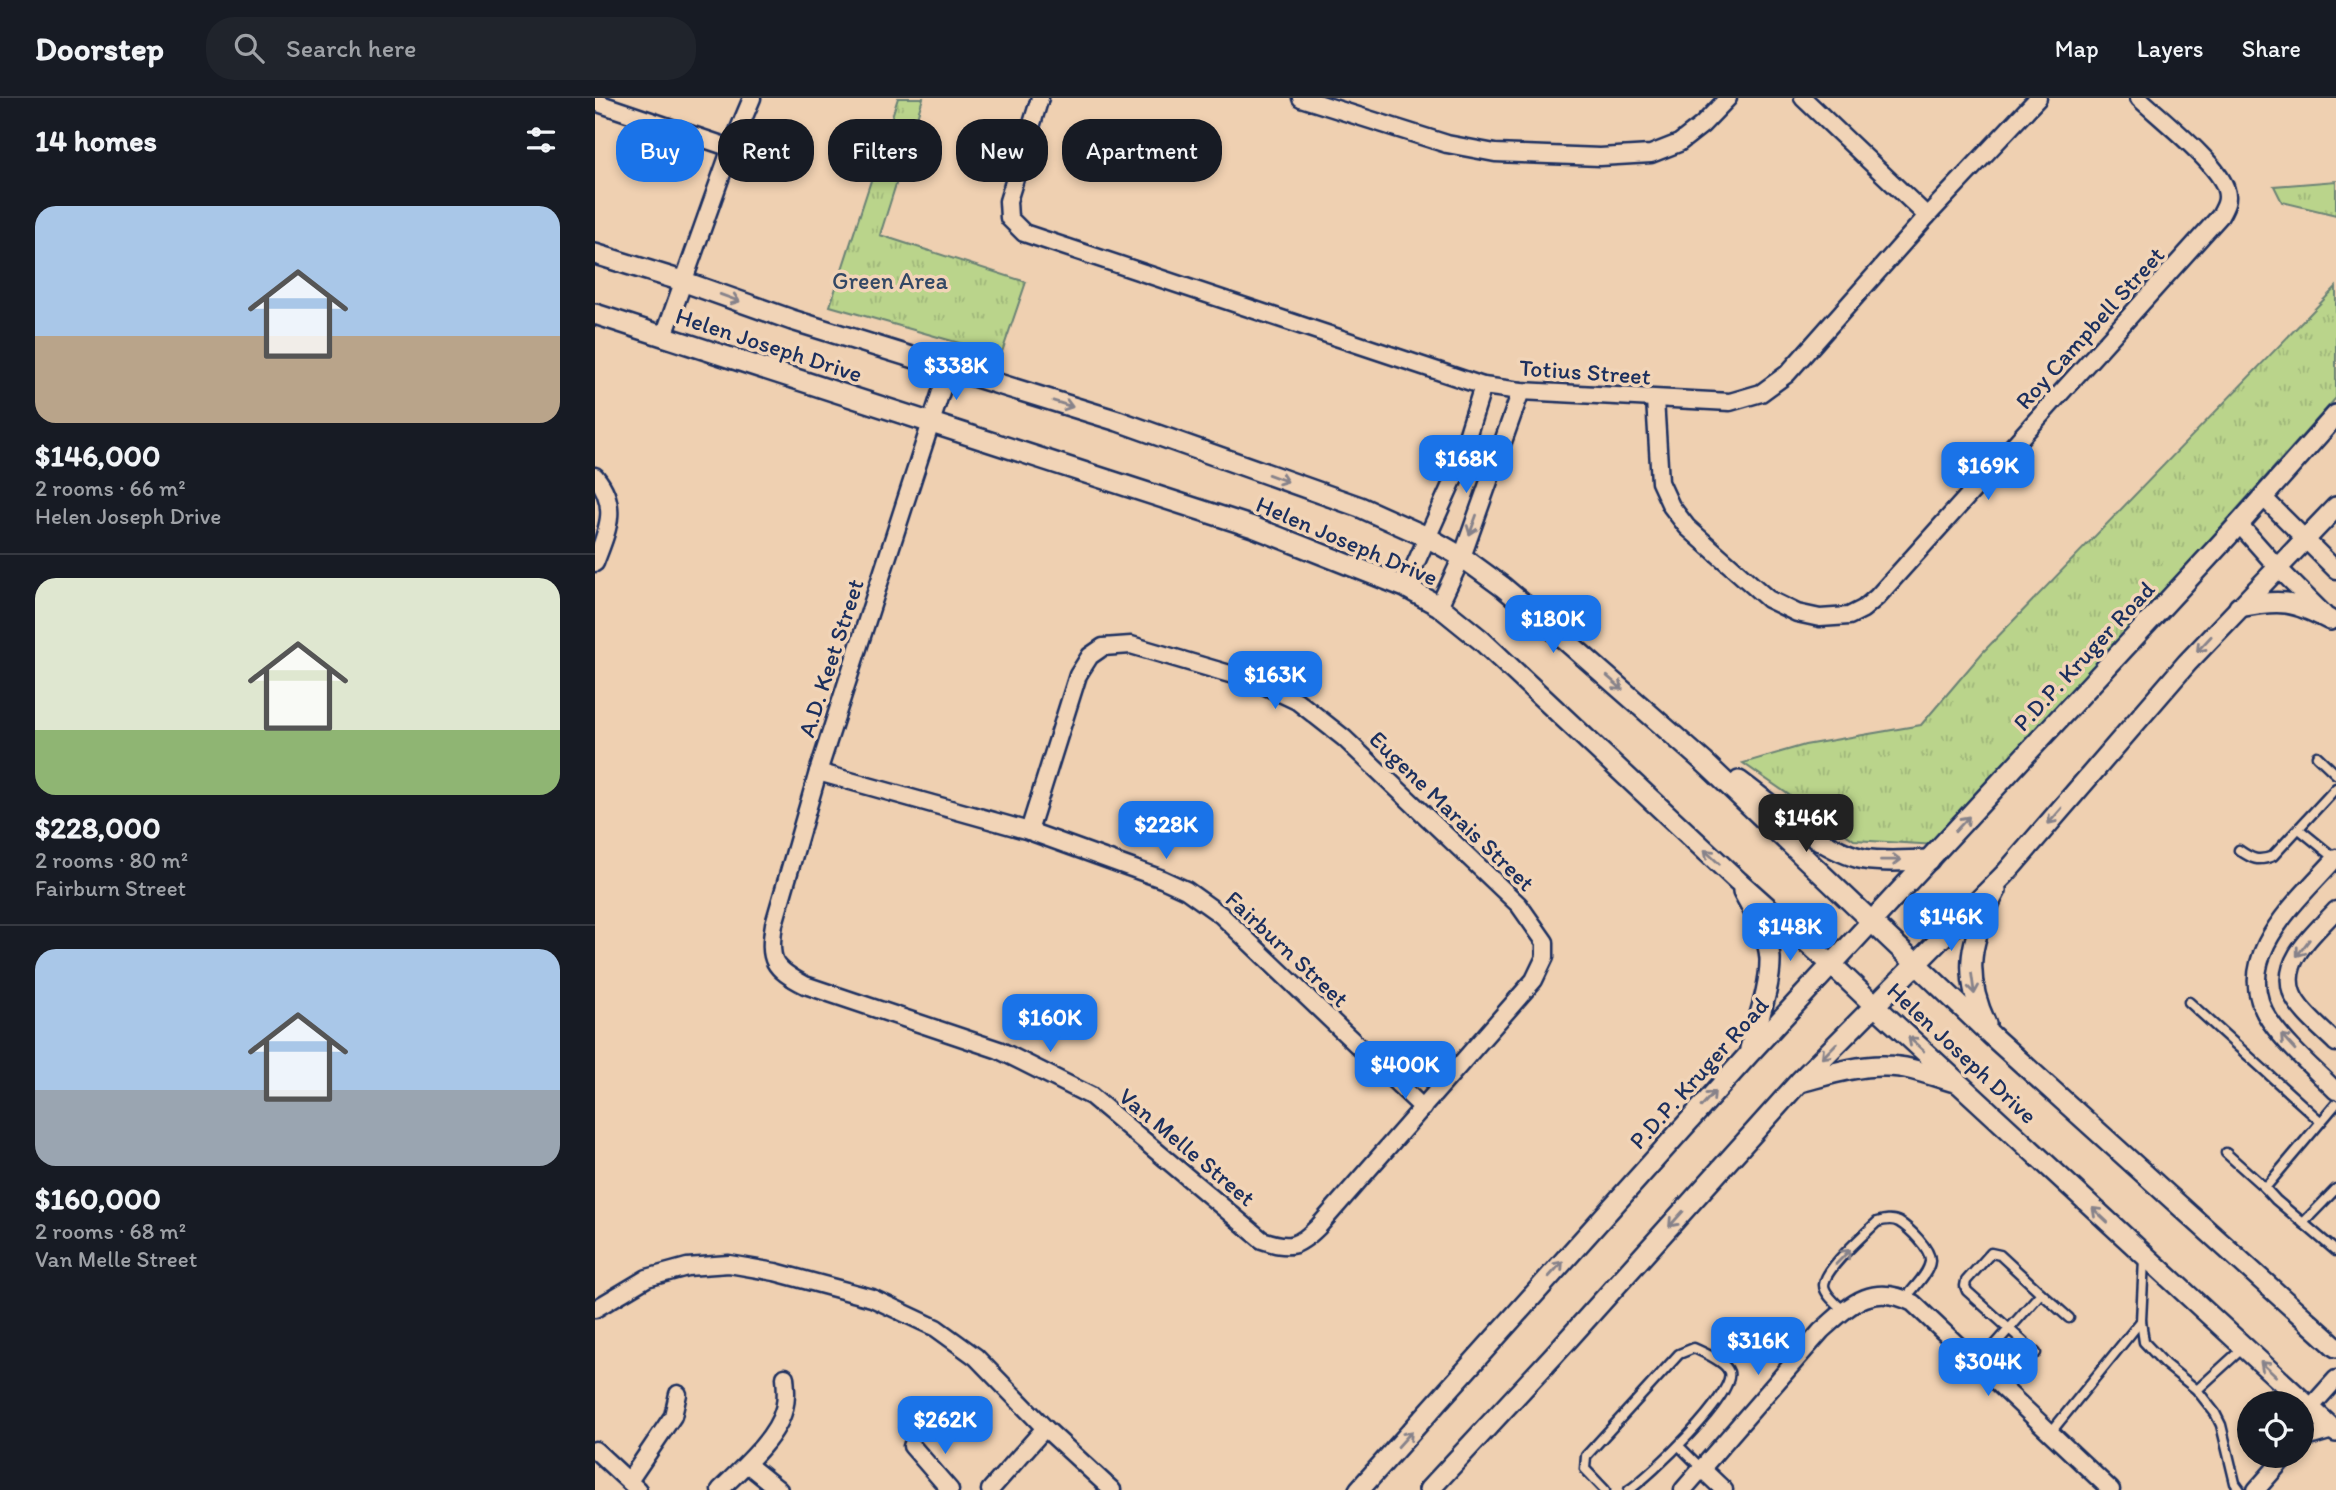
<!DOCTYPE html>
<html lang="en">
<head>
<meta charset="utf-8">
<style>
  body { margin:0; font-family:Itim,sans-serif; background:#20242c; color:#f1f3f6; height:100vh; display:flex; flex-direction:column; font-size:26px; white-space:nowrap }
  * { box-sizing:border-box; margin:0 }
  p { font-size:23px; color:#9ea1a6 }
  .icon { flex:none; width:38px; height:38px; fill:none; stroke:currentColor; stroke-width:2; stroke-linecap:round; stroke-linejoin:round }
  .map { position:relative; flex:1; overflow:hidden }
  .panel { display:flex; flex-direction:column; background:#171b24; width:595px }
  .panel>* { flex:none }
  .hud { position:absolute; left:21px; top:21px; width:665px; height:63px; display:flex; gap:14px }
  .tools { position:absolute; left:1642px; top:1293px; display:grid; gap:14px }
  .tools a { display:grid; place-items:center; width:77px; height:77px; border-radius:50%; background:#171b24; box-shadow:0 4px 10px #0003; font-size:35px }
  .price { position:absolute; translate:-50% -60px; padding:0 16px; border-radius:14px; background:#1a73e8; color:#fff; font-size:23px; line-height:46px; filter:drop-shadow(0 2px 4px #0008) }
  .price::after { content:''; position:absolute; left:50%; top:42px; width:21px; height:16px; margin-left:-10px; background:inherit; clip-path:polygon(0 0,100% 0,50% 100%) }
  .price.on { background:#222; color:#fff }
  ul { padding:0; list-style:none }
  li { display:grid; align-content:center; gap:14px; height:371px; padding:0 35px }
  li+li { border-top:2px solid #363941 }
  li span { display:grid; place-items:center; height:217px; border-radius:21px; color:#555 }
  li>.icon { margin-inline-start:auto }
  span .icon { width:126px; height:126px; fill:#fffc; stroke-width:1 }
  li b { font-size:30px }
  h2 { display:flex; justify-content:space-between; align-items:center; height:84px; padding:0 35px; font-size:30px }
  .pill { padding:0 24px; border-radius:28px; background:#171b24; box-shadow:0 4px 10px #0003; font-size:24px; line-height:63px }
  .pill.on { background:#1a73e8; color:#fff }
  header { display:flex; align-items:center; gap:42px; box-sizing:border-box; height:98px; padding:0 35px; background:#171b24; border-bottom:2px solid #363941 }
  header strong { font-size:33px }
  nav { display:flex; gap:38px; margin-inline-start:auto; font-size:24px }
  .search { width:490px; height:63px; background:#20242c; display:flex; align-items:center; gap:18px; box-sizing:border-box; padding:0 24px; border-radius:28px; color:#9ea1a6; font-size:26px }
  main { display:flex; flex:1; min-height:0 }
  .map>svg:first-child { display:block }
  .park { fill:url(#park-tufts); stroke:#6a8274; stroke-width:2 }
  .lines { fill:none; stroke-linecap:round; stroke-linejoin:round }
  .service-casing { stroke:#1b2f5e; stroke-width:13 }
  .minor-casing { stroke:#1b2f5e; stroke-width:21 }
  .tertiary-casing { stroke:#1b2f5e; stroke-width:24 }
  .service { stroke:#f1d4b7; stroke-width:8 }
  .minor { stroke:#f1d4b7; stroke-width:16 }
  .tertiary { stroke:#f1d4b7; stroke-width:19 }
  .oneway { stroke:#86828a }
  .labels { text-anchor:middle; stroke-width:7; stroke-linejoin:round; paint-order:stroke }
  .park-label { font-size:24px; fill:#334865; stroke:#f1d4b7 }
  .street-label { font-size:24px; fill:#1b2f5e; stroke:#f1d4b7 }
</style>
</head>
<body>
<header>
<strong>Doorstep</strong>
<div class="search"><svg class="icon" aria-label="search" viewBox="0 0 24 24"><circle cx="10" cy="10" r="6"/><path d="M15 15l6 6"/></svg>Search here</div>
<nav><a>Map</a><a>Layers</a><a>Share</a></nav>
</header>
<main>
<section class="panel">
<h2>14 homes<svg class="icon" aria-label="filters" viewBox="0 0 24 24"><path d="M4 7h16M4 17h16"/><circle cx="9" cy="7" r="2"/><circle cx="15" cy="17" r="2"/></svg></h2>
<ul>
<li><span style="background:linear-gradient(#a9c7e8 60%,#b9a48a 0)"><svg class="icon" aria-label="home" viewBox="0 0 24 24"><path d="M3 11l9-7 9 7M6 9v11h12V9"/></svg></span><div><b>$146,000</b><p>2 rooms · 66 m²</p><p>Helen Joseph Drive</p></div></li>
<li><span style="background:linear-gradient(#dfe7d0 70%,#8fb573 0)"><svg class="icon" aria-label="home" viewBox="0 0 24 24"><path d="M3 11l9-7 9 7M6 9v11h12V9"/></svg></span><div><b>$228,000</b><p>2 rooms · 80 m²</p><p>Fairburn Street</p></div></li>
<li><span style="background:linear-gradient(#a9c7e8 65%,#9aa5b1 0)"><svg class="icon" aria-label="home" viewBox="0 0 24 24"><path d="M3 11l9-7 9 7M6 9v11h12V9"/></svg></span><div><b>$160,000</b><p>2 rooms · 68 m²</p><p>Van Melle Street</p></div></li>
</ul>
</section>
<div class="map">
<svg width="1741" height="1392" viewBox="0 0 1741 1392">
  <defs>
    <pattern id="park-tufts" width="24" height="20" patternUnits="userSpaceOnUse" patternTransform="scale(1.75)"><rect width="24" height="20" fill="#bad48b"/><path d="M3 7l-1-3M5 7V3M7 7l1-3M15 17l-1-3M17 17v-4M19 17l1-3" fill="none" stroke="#9fb67a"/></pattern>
  </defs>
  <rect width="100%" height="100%" fill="#efd0b1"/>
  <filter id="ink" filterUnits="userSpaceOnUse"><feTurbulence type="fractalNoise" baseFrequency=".0143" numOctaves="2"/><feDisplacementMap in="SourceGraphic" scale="14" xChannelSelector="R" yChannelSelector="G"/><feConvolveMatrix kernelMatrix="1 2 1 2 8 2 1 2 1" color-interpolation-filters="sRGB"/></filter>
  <g filter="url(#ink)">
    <g class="park">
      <path d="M303,0H328L285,137L431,184L406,257L235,208Z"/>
      <path d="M1741,83V117L1687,104L1679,88Z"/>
      <path d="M1741,189V300L1342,747L1259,742L1148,665L1210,647L1326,627L1388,554Z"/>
    </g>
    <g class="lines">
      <g class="service-casing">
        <g id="service">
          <path d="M1722,658L1741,676"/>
          <path d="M1704,731L1741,761"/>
          <path d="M1644,752C1657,761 1663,764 1678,758L1741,690"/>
          <path d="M1594,904L1725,1023"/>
          <path d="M1741,1006L1670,1090L1681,1102L1741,1153"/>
          <path d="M1631,1055L1670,1090"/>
          <path d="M1708,1125L1741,1091"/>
          <path d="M1549,1161L1546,1223L1549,1244L1570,1266L1602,1292L1620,1315L1626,1327L1640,1385L1645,1392"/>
          <path d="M1446,1195L1474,1220"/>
          <path d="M1249,1213C1243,1207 1229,1196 1229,1187C1230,1170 1269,1137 1282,1124C1289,1122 1297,1120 1304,1124C1314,1130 1336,1151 1335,1163C1334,1176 1317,1191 1310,1201"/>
          <path d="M1384,1265L1446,1195L1405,1157L1396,1155L1371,1183L1370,1188L1372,1193L1441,1255"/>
          <path d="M1602,1292L1649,1249"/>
          <path d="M1456,1334L1546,1223"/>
          <path d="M1084,1348L1107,1371"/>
          <path d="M1010,1392L990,1371L991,1358L1084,1256L1099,1250C1109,1255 1130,1263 1134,1274C1141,1296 1054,1379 1034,1392"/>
        </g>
      </g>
      <g class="minor-casing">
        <g id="minor">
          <path d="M445,0L413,103L414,120L429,135L888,288L926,293L1135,304L1166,295L1192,276L1332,118L1443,0"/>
          <path d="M706,0L852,46L900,55L1005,59L1056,56L1084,45L1107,27L1133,0"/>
          <path d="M1208,0L1332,118"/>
          <path d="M0,4L136,50"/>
          <path d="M69,238L136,50L157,0"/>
          <path d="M353,272L223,674L179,826C173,863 178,870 210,887L404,952L496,998L667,1142C694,1151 702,1150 723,1129L939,882L950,859V844L924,807L749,640L702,603L662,584L536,547L508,549L495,558L483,577L434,733"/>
          <path d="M1060,301L1065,384L1076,408L1092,429L1173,501L1202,515L1225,520L1254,518L1268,511L1282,499L1625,118C1630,109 1634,102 1631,92C1626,68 1564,19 1544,0"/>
          <path d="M0,378C25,408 12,433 0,465"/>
          <path d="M1668,399L1741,472"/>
          <path d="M1644,426L1683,470L1729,516"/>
          <path d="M810,489L859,380L888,288"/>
          <path d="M844,508L867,459L926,293"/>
          <path d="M223,674L434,733L567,781L591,792L626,817L828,1010"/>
          <path d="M1741,760C1704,802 1632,861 1675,923C1693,949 1719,971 1741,993"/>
          <path d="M1741,812C1721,834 1685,862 1697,895C1703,912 1728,932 1741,945"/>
          <path d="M0,1211L52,1180L92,1169L134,1166L180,1174L277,1200L341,1230L381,1259L450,1330L517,1392"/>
          <path d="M1706,1341L1715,1310L1741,1281"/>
          <path d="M1707,1341L1741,1331"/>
          <path d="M317,1348L355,1392"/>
          <path d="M0,1352L43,1392"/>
          <path d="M152,1366L184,1392"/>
          <path d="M1108,1372L1129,1392"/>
          <path d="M34,1383L78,1318L83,1296"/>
          <path d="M125,1392C146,1371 182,1340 189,1311C192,1300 191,1290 190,1279"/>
          <path d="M395,1392L450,1330"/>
          <path d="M1088,1392L1226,1233C1256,1206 1277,1184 1318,1205L1516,1392"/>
          <path d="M1661,1392L1691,1358"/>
        </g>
      </g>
      <g class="tertiary-casing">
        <g id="tertiary">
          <path d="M0,156L87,183L197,222L523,323L765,409L832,439L867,459L908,489L952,526L1109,664L1397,938L1741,1249"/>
          <path d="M0,216L658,429L810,489L844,508L886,542L1143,783L1236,866L1279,907L1741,1334"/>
          <path d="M1644,509C1685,501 1698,502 1735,522"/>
          <path d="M1144,683C1177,707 1228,753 1269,761C1290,765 1313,762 1334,762"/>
          <path d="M1148,793C1159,814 1173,836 1175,860C1176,888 1162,924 1155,951"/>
          <path d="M1391,926C1367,875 1375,841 1401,792"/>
          <path d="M1205,984C1232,977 1262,967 1291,968C1314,968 1338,978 1360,984"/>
          <path d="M764,1392L1154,956L1644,426L1741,317"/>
          <path d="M834,1392L959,1257L1204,984L1410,776L1592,565L1741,409"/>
        </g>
      </g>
      <use href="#service" class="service"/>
      <use href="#minor" class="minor"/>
      <use href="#tertiary" class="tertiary"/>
    </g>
    <defs><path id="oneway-shaft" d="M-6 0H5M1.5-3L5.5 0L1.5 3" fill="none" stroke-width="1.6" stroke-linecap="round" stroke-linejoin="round" transform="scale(1.75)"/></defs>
    <g class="oneway">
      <use href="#oneway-shaft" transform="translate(135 200) rotate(20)"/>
      <use href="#oneway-shaft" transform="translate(468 306) rotate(17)"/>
      <use href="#oneway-shaft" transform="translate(683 380) rotate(20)"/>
      <use href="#oneway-shaft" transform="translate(878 427) rotate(110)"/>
      <use href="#oneway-shaft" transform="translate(1609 546) rotate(133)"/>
      <use href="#oneway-shaft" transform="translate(1020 585) rotate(41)"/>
      <use href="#oneway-shaft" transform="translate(1460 718) rotate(131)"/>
      <use href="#oneway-shaft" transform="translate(1367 726) rotate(-47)"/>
      <use href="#oneway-shaft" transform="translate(1117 759) rotate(-137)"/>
      <use href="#oneway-shaft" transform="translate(1296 762) rotate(-1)"/>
      <use href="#oneway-shaft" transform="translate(1708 850) rotate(127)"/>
      <use href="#oneway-shaft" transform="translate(1378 886) rotate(82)"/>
      <use href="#oneway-shaft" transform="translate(1693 944) rotate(-132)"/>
      <use href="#oneway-shaft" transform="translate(1321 946) rotate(-138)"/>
      <use href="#oneway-shaft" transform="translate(1234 953) rotate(134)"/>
      <use href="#oneway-shaft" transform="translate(1113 1001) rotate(-48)"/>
      <use href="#oneway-shaft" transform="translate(1505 1117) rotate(-137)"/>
      <use href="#oneway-shaft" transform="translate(1081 1121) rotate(132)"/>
      <use href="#oneway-shaft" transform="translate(1248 1159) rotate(-46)"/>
      <use href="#oneway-shaft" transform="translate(961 1171) rotate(-48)"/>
      <use href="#oneway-shaft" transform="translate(1673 1271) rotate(-137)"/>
      <use href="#oneway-shaft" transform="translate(810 1341) rotate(-48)"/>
    </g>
  </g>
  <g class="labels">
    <g class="park-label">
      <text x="295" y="191">Green Area</text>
    </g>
    <g class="street-label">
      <text transform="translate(1495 230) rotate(-48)" y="8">Roy Campbell Street</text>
      <text transform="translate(174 247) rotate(18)" y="8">Helen Joseph Drive</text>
      <text transform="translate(990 274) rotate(4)" y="8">Totius Street</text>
      <text transform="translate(752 443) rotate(23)" y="8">Helen Joseph Drive</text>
      <text transform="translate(1489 558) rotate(-47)" y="8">P.D.P. Kruger Road</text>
      <text transform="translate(236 560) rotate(-72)" y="8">A.D. Keet Street</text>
      <text transform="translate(857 713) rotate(44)" y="8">Eugene Marais Street</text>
      <text transform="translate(692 851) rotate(43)" y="8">Fairburn Street</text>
      <text transform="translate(1367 955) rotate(43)" y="8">Helen Joseph Drive</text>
      <text transform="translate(1104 975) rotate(-48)" y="8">P.D.P. Kruger Road</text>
      <text transform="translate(592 1049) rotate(40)" y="8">Van Melle Street</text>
    </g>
  </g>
</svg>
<div class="tools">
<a><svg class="icon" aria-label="locate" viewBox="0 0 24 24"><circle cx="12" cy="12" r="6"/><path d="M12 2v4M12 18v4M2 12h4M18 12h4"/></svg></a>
</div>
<b class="price" style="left:361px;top:304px">$338K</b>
<b class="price" style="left:871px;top:397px">$168K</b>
<b class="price" style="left:1393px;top:404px">$169K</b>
<b class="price" style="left:958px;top:557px">$180K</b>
<b class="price" style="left:680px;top:613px">$163K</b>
<b class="price on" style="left:1211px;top:756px">$146K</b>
<b class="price" style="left:571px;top:763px">$228K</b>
<b class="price" style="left:1356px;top:855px">$146K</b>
<b class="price" style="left:1195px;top:865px">$148K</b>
<b class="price" style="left:455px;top:956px">$160K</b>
<b class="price" style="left:810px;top:1003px">$400K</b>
<b class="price" style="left:1163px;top:1279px">$316K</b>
<b class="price" style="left:1393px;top:1300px">$304K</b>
<b class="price" style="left:350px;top:1358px">$262K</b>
<div class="hud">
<a class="pill on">Buy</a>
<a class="pill">Rent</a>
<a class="pill">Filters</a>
<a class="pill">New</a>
<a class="pill">Apartment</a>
</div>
</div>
</main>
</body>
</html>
